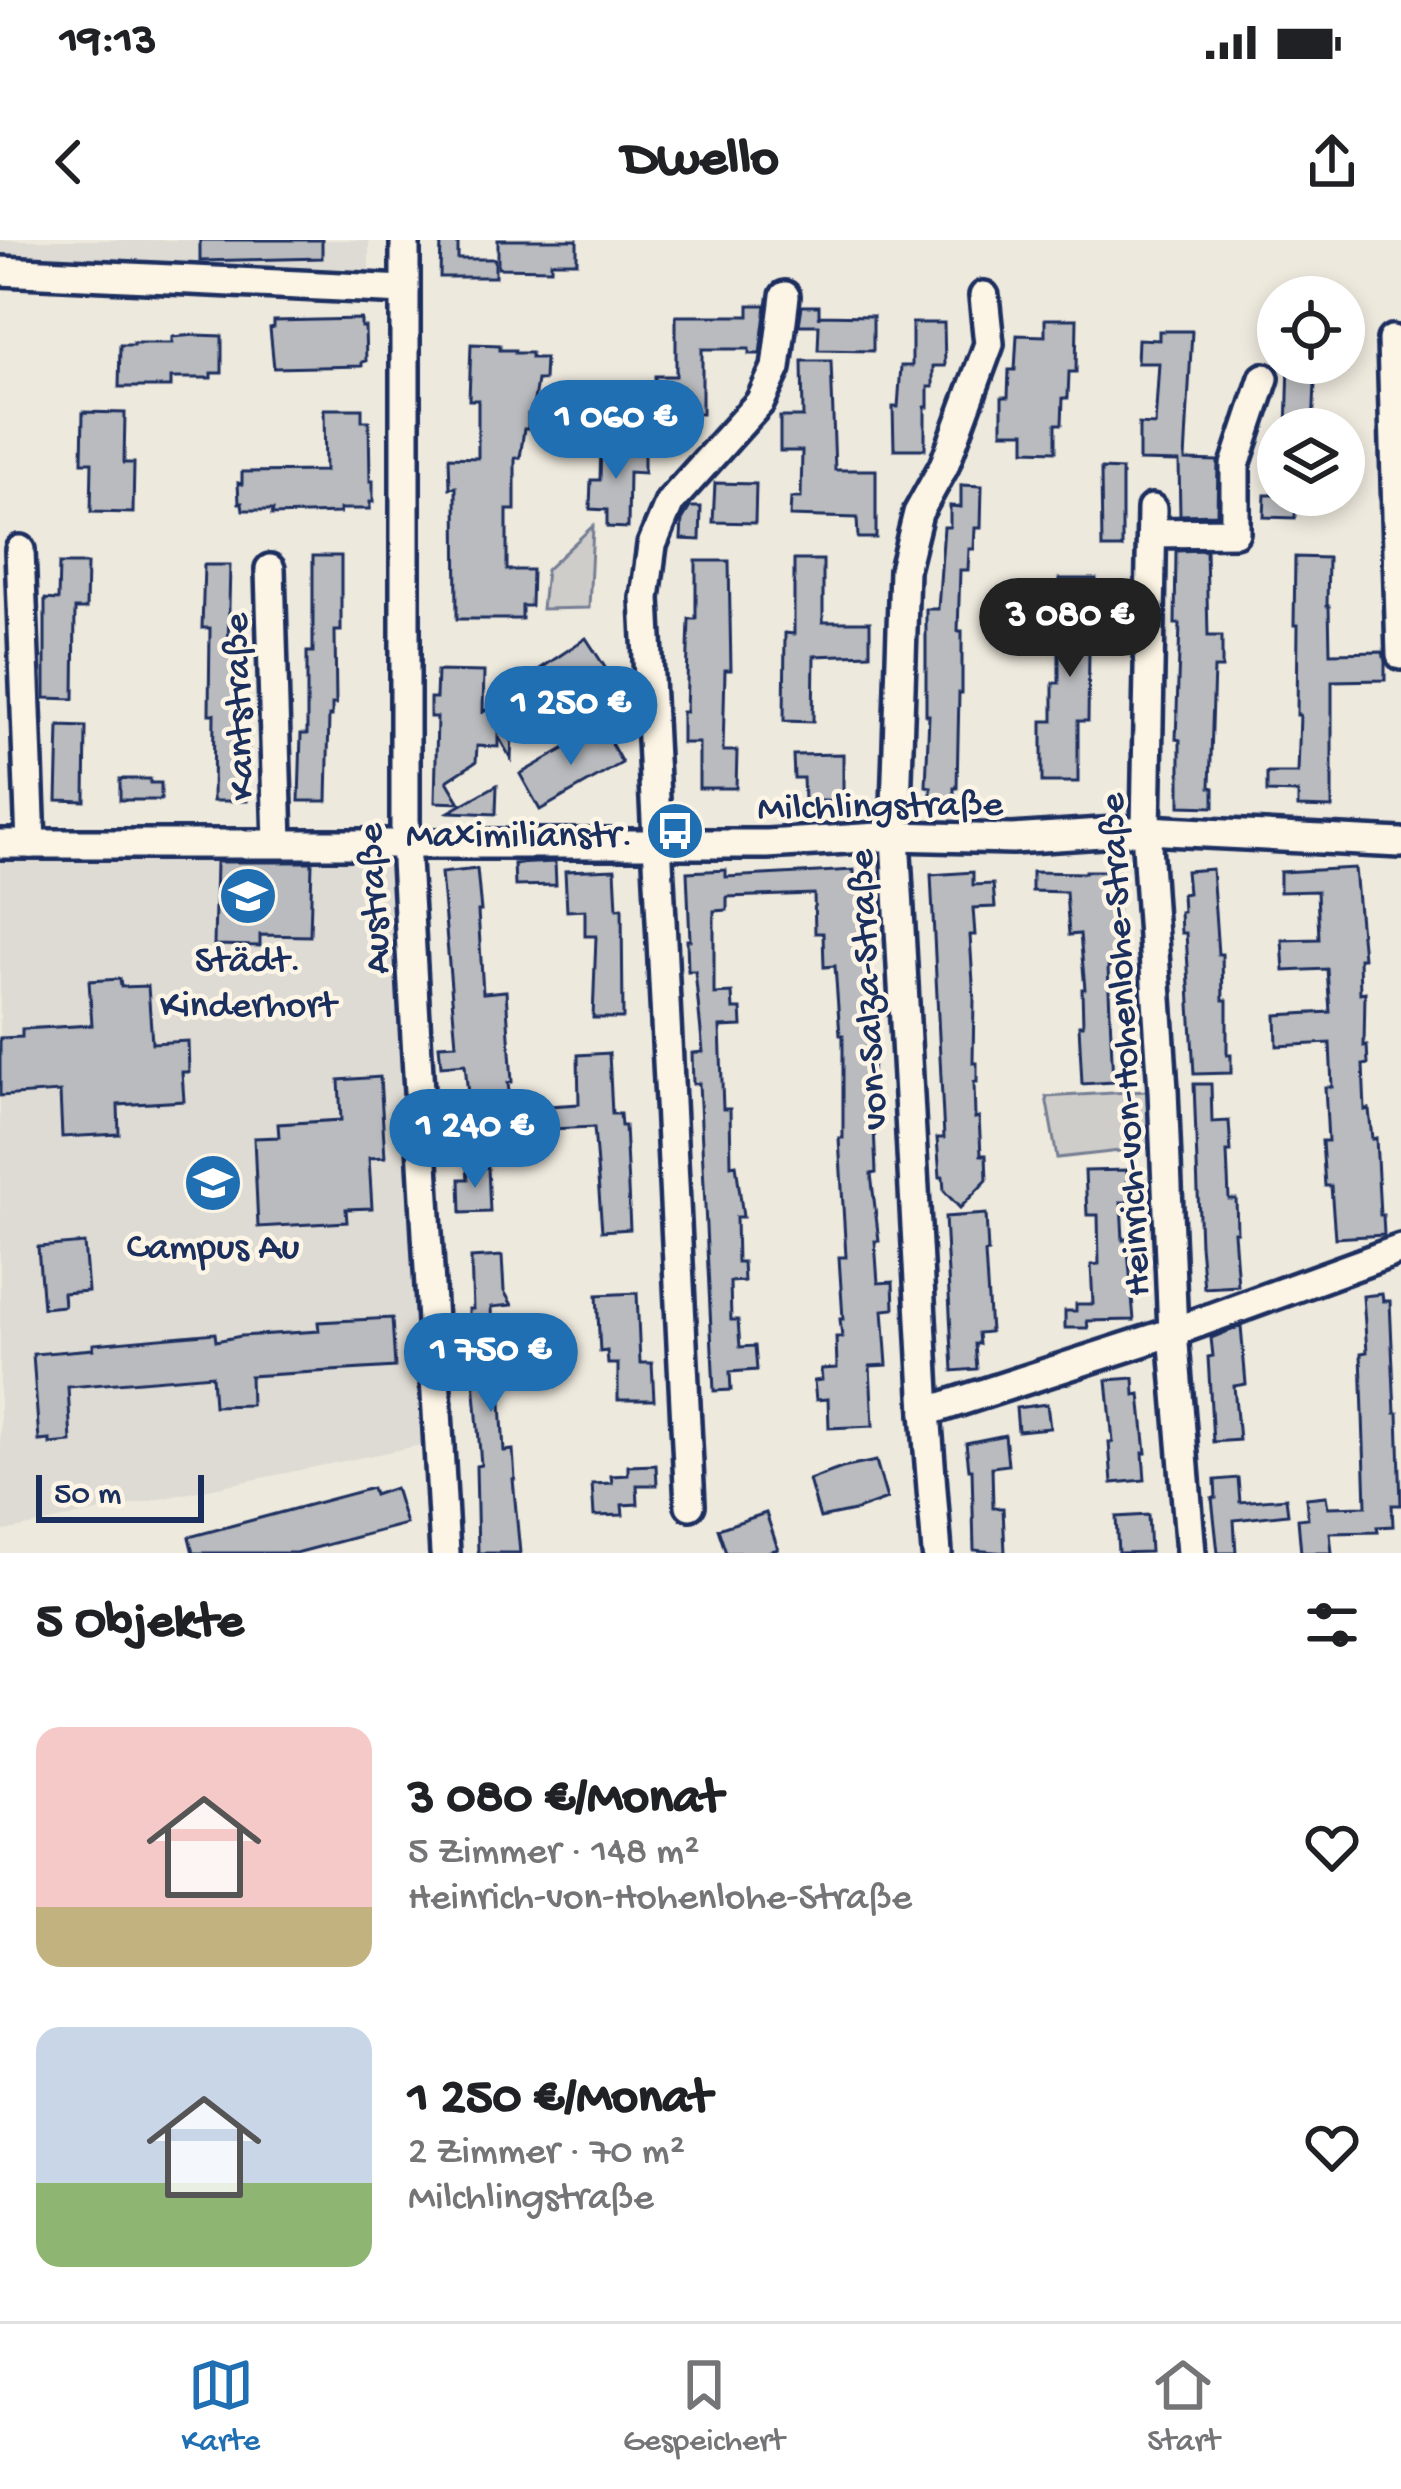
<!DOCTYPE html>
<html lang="de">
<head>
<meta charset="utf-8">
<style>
  body { margin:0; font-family:"Gochi Hand",sans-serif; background:#f2f2f2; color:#202124; height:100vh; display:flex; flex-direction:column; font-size:45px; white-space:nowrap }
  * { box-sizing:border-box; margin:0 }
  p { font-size:39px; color:#757577 }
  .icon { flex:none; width:66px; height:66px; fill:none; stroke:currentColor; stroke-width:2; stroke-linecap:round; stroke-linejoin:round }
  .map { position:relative; height:1313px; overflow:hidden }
  .sheet { display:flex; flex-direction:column; background:#fff; flex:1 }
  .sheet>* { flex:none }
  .fabs { position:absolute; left:1257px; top:36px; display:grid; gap:24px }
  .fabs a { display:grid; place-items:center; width:108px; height:108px; border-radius:50%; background:#fff; box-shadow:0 6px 18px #0003; font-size:60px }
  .scale { position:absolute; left:36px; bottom:30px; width:168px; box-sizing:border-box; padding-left:12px; border:6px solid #1b2f5e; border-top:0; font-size:33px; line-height:42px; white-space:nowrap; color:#1b2f5e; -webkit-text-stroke:9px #fcf5e5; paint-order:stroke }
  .price { position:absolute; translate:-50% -102px; padding:0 27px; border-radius:42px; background:#1f6fb2; color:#fff; font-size:39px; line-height:78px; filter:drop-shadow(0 3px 6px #0008) }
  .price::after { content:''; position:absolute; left:50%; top:72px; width:36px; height:27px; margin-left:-18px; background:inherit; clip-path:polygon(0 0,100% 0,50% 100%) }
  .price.current { background:#222; color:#fff }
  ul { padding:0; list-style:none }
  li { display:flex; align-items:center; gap:36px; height:300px; padding:0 36px }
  li span { display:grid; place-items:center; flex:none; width:336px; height:240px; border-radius:24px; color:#555 }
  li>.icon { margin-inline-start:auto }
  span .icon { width:144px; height:144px; fill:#fffc; stroke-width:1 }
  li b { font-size:51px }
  h2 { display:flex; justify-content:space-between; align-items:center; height:144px; padding:0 36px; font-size:51px }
  .status { display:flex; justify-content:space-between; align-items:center; height:84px; padding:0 60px; background:#fff; direction:ltr }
  .status svg { height:33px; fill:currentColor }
  header { display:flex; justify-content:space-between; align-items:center; height:156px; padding:0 36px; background:#fff; font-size:54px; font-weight:700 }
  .dock { display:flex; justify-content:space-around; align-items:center; height:168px; border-top:3px solid #e0e0e0; background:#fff; font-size:33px; color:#757577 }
  .dock a { display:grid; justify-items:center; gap:6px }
  .dock .current { color:#1f6fb2 }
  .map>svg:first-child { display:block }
  .built { fill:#dedbd4 }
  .green { fill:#cfcdca; stroke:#757e94; stroke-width:3 }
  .building { fill:#babbbe; stroke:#1b2f5e; stroke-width:3 }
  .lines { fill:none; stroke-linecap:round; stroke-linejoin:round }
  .street-casing { stroke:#1b2f5e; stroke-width:36 }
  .street { stroke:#fcf5e5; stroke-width:27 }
  .labels { text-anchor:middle; stroke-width:9; stroke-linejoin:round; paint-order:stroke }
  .street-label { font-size:39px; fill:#1b2f5e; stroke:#fcf5e5 }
  .poi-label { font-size:39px; fill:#1b2f5e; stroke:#fcf5e5 }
</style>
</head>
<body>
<div class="status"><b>19:13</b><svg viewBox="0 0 49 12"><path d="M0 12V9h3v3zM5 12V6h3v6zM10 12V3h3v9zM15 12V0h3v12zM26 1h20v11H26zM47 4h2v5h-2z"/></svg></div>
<header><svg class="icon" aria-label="back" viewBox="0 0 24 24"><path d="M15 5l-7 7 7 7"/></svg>Dwello<svg class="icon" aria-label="share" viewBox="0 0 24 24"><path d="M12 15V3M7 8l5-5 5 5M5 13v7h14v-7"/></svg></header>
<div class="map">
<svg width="1401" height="1313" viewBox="0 0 1401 1313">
  <rect width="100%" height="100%" fill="#eee9dd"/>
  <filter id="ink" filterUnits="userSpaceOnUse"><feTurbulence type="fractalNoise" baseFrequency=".00833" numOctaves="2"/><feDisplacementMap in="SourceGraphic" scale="24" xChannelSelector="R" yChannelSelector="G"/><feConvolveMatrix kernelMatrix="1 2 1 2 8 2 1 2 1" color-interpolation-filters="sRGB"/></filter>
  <g filter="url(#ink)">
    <g class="built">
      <path d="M0,0H369V49L0,25Z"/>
      <path d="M405,603L441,1201L0,1292V604Z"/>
    </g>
    <g class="green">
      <path d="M593,286L589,368L542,369L546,330Z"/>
      <path d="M1163,850L1165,906L1057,918L1046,857Z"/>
    </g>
    <g class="building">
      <path d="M200,0H322V18L200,21Z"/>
      <path d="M441,0H458V19H495V37H440Z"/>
      <path d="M498,0H577V22H551V29L498,28Z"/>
      <path d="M749,65H766L760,114H749V109H702V174L655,173V136H676V76H749Z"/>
      <path d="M802,66H819V78V75L873,76V111L818,110L819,85H799Z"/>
      <path d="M361,79V87H365L366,121L362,122V126L274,128L270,88L274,87V81Z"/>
      <path d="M1045,79H1077L1076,132H1069L1068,158H1063L1062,184H1056V211L1025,210V192H1002V157H1008L1009,130H1015L1017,95L1045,96Z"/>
      <path d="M912,83H944L945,126H933V147H928V167H925V209H894L893,167H898L901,126H912Z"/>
      <path d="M1159,91H1192L1185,220L1218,221L1217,274L1180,275L1179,222L1139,221V184L1155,185L1159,123H1137L1138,99L1159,100Z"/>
      <path d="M196,95L222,96V133H211V138H171V147H119L120,105H133V103H172V97Z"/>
      <path d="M471,104L500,105V110H515V113H531V118H545L544,140H537L532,174H528V189H524L520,218H515V270H507V330H532L531,366H522V379H457L456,247L450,248L449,217L478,218V160H469Z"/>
      <path d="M802,121H831L835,230H876V298H858L857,278L790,276L791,258H801L802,211H780V177H803Z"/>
      <path d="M1289,123H1320L1319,143H1315L1313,189H1287Z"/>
      <path d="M324,169H362V181H369L370,241H373V262H370V269H340V273L272,275L273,270H243L242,263H239L238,243L242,244V232L325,231Z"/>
      <path d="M83,172L125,173L124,223H134L133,273L91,272L92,222H82Z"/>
      <path d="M601,205L644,206V233L629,232L628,288L607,287V270L590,269L591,240H600Z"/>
      <path d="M1101,229L1122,230V308H1102Z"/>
      <path d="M715,243L756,244L755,283L713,282Z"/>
      <path d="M961,245L982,246L981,288H975L974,309H969L968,330H960L958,391H962V453H959L957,548H954V562H931V547L926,546L929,475H926V369H938L944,287H950V266L961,267Z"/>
      <path d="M1265,255H1296L1295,278L1264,277Z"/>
      <path d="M690,267H701L700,300L681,299L682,280Z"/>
      <path d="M1206,310L1208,396H1222V428H1214L1210,547L1214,548V567L1180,566V500L1176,499L1180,384H1175L1176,311Z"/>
      <path d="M313,316H341V391H335L336,464H332V476H329L327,561H299L301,494H307V412H313Z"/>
      <path d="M1295,317L1328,318L1327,366H1329L1330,413L1383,412L1385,422V440L1332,441V568L1298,567V553L1267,552V533H1298L1300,475H1297L1298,385H1294Z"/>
      <path d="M794,320H823V382H870V414L814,416L813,482L784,481L785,393L794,394Z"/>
      <path d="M696,321H729L731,430H725L723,511H737L736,548H699V503H682V472H686L689,379H696Z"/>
      <path d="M59,324H87L86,369H75L74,459L45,458V359L58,360Z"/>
      <path d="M204,325H230L228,409H236L235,494H249L247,561H213L214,474H209L210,388H202Z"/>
      <path d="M1059,339H1096V410H1089L1088,481H1078V542H1042V481H1053V443H1059Z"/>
      <path d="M586,398L608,432L590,444L592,447L547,476L543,471L513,469L511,519L498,496V507L477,506L476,522L447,541L460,563L435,562L437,477H430V458H436L437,431L484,432L483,472L539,434L537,431Z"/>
      <path d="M59,486L86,487L85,561L57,560Z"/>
      <path d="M602,487L622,523L540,570L520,534Z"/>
      <path d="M843,514V561H804L803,538H794L793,515Z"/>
      <path d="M120,539H150V543H161V560H120Z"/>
      <path d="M497,545L496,574L449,572Z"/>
      <path d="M216,622H312L310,696L260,695V706L214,705Z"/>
      <path d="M555,622L556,645L515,646L514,624Z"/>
      <path d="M1355,628L1363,718H1359L1360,753L1365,752L1364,806L1367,805L1368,824L1363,825L1365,870L1369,869L1372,899L1376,898L1380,975H1383L1384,995L1335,998L1331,946H1325L1322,901H1328L1325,847H1332L1330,803L1277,806L1276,775L1330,772L1327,729L1284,731L1282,700L1319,699L1317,651L1280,652V632Z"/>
      <path d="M477,629L481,671H478L483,753L506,751L512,842L508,843L510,862L469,865L465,824L441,826L439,805L456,804L441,633Z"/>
      <path d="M615,629L617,669L622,668L623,778H593L596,696H585V670L567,671L565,631Z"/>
      <path d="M1212,629L1218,714H1222L1223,760H1227V815H1231V833L1194,834L1186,693H1181L1180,672H1183L1182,654L1188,653L1186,631Z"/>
      <path d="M726,630V637L854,630L855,650L860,649L863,692L870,691L871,725H868L874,799L872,840L876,933L871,934L879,1001H875L878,1043L893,1042L894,1069L883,1070L887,1125L870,1126L873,1186L829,1188L828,1159L816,1160L814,1141L822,1140L821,1129L837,1128L836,1097H842L840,1079H843L839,1017H846L839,898H843V795H840L835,726L824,727L823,693H815L814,654L727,657V670L714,671V754L732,753L733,769H741L742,786L720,787L723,869H730L731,925L736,924L743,977H736L737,1022H743L744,1041L730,1042L731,1080H738L740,1107L755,1106L757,1130L730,1132L731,1150L714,1151L699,843L693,844L692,813L703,812L695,731H688L687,700H690L687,632Z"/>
      <path d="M1085,631H1118L1117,671H1112L1116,726L1108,727L1113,842L1082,844L1079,785H1083L1082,749H1085L1080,694L1069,695L1066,652L1032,651V632L1085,633Z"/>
      <path d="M973,632V645L993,644L995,667L973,668L975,695H970L974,759L973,823H977V842H974L975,878L979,877L981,915H986L987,940L960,968L944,951L943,937H940L937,898H944L931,635Z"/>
      <path d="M120,739L121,747L148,746L152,803L188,801L189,832H182L184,861L118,865L119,894L62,897L60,852L0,856V798L22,797V789L92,785L89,741Z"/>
      <path d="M609,813L612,874H620L621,886H625L630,989L602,991L594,887L550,889L549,866L579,864L578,815Z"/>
      <path d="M380,837L385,917L369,918L372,968L346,969L347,982L258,987L254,898L279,897L278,884L341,880L339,840Z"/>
      <path d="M1194,844H1211L1212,882L1229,881L1231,912H1227L1229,959H1236L1237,992H1234L1238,1046L1204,1048L1200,1005Z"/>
      <path d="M488,927L490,972L461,973L460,939H468L467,928Z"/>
      <path d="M1127,930L1128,962H1121L1123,1000L1127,999L1134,1080L1087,1081L1088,1088H1065V1071H1076V1064H1093L1091,1025L1099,1024L1098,975H1087L1085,931Z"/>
      <path d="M986,974L988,1012L985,1013L990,1092L978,1093L979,1104H975L977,1129L953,1131L945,977Z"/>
      <path d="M84,1003L88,1051L63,1053L64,1066L43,1068L38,1007Z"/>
      <path d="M502,1016L504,1051L512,1065L491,1067L493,1111L505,1110L506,1128H502L503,1147H500L504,1211L513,1210L515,1239H513L520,1313H478L476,1226L481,1225L469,1079V1069H473L471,1018Z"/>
      <path d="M637,1053L640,1123H652L654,1160H618V1124H608L607,1111L600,1112L597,1055Z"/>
      <path d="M1382,1054L1383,1061H1390L1395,1173H1398L1401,1265H1392L1393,1286L1377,1287L1378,1292L1330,1293L1332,1313H1301L1298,1279L1308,1278L1306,1258L1326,1256L1328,1267L1366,1266L1361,1113L1367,1112L1363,1056Z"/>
      <path d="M392,1078L395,1127L250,1136L251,1165L214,1166L212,1135L68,1147L71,1202L50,1204V1200L39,1201L33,1114L93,1109V1104L215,1093L216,1101L241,1096L319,1091L318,1082Z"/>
      <path d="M1241,1086L1246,1144L1234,1146L1239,1200L1213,1202L1208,1117L1213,1116L1211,1098Z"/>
      <path d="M1134,1138L1135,1155L1140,1154L1146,1213H1143L1145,1240L1112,1243L1109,1202H1113L1107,1140Z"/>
      <path d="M1047,1164L1050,1188L1018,1191L1016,1168Z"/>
      <path d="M1005,1195L1008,1225L992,1227L993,1268H1003L1005,1313L974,1310L972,1229H969L966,1203Z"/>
      <path d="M876,1221L887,1259L854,1271L820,1278L809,1240L842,1228Z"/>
      <path d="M656,1225L657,1245H637L638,1264L622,1265L623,1275L594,1276L592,1244L612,1243L611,1236L628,1235V1226Z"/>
      <path d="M1238,1238L1240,1262L1286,1258L1288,1274L1234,1280L1236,1313H1218L1212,1258H1216L1215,1240Z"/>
      <path d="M372,1248L374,1255L395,1248L406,1284L296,1313H193L189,1297Z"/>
      <path d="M766,1273L778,1309L765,1313H726L718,1289Z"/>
      <path d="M1148,1275L1150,1312L1118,1313L1116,1277Z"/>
    </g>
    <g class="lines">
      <g class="street-casing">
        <g id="street">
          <path d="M405,0V603L445,1313"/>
          <path d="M0,31L405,50"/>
          <path d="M1392,100L1401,415"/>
          <path d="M1152,269L1146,590L1163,850L1173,1092L1191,1313"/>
          <path d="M1152,293L1235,292V225L1264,138"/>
          <path d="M20,310L31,604"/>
          <path d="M270,329L278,603"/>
          <path d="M0,604H767L895,596L1012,599L1146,590L1401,603"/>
          <path d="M926,1172L1173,1092L1401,1009"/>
          <path d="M690,1265L645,358L652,305L670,262L760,162L776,128L785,56"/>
          <path d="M937,1313L926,1172L895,596L904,330L918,273L944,226L989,104L984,56"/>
        </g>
      </g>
      <use href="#street" class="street"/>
    </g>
  </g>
  <defs>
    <g id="bus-disc" transform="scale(3)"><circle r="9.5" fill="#1f6fb2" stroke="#fcf5e5"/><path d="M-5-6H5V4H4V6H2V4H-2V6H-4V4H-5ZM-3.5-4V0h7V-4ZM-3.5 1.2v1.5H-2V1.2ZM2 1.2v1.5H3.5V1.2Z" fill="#fff"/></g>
    <g id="school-disc" transform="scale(3)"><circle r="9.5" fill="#1f6fb2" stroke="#fcf5e5"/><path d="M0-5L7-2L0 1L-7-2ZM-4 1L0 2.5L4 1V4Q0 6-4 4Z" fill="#fff"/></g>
  </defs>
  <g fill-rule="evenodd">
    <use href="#bus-disc" x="675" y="591"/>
    <use href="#school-disc" x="248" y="656"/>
    <use href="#school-disc" x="213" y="943"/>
  </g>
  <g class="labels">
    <g class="street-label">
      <text transform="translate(235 467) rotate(-92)" y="14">Kantstraße</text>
      <text transform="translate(880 562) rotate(-1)" y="14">Milchlingstraße</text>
      <text transform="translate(370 659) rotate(-93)" y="14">Austraße</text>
      <text transform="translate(864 750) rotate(-93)" y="14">von-Salza-Straße</text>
      <text transform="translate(1121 805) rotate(-93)" y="14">Heinrich-von-Hohenlohe-Straße</text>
    </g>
    <g class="poi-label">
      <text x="633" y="605" text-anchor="end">Maximilianstr.</text>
      <text x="248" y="730">Städt.<tspan x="248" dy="45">Kinderhort</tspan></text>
      <text x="213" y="1017">Campus Au</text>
    </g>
  </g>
</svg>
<div class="fabs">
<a><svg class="icon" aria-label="locate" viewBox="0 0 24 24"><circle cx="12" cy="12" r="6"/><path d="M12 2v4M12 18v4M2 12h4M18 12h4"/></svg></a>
<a><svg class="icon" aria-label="layers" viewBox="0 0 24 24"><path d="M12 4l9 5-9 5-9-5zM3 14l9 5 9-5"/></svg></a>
</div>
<div class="scale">50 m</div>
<b class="price" style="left:616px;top:242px">1 060 €</b>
<b class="price current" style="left:1070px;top:440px">3 080 €</b>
<b class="price" style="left:571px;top:528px">1 250 €</b>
<b class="price" style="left:475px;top:951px">1 240 €</b>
<b class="price" style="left:491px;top:1175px">1 750 €</b>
</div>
<section class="sheet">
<h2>5 Objekte<svg class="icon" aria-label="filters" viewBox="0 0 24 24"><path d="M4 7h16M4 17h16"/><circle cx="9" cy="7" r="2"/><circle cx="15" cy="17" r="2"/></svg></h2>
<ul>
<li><span style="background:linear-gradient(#f6c9c9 75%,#c2b280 0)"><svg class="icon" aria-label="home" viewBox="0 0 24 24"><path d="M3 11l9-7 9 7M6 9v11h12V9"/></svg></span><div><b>3 080 €/Monat</b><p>5 Zimmer · 148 m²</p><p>Heinrich-von-Hohenlohe-Straße</p></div><svg class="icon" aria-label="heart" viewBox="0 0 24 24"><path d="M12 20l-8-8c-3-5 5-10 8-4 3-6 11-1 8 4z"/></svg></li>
<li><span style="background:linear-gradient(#c9d6e8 65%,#8fb573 0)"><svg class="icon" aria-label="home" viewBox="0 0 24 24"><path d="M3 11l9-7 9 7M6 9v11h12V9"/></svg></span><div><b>1 250 €/Monat</b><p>2 Zimmer · 70 m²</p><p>Milchlingstraße</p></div><svg class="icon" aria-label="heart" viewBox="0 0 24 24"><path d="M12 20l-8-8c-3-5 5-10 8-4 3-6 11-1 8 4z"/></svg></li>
</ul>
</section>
<nav class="dock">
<a class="current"><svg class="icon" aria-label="map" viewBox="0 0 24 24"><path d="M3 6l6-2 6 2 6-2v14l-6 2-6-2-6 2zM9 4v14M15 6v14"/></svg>Karte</a>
<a><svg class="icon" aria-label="saved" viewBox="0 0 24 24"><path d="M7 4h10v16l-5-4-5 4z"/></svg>Gespeichert</a>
<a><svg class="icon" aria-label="home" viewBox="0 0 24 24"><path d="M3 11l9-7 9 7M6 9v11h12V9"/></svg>Start</a>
</nav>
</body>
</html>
